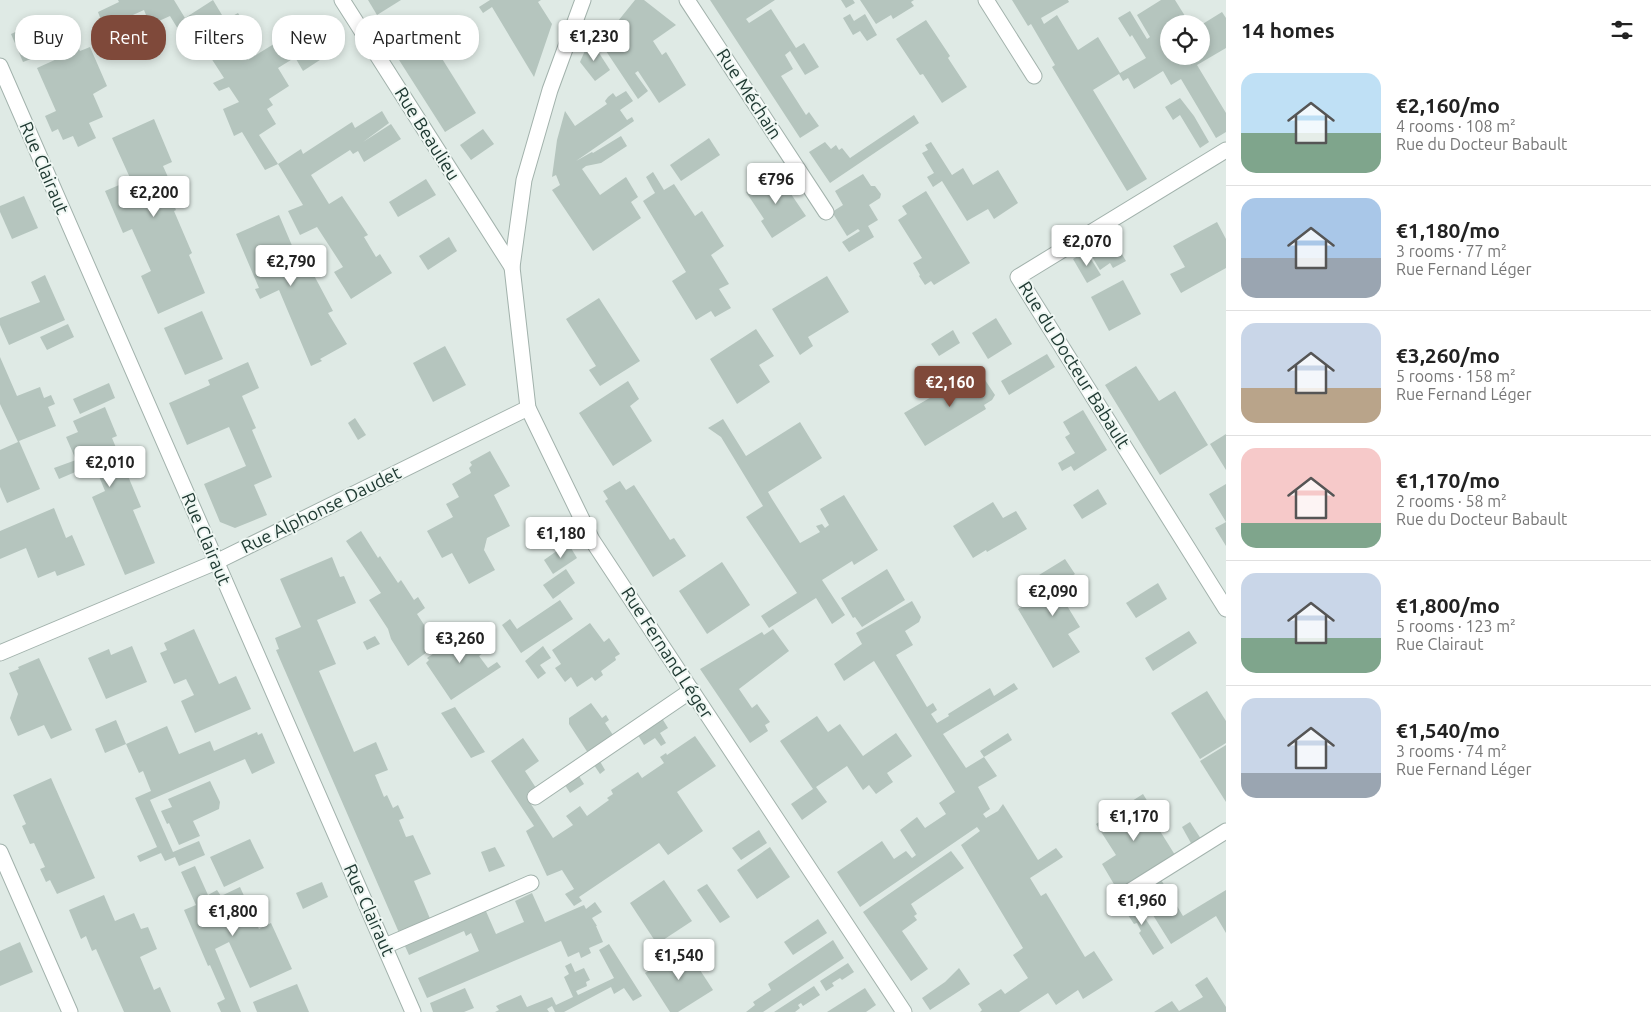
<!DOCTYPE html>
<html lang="en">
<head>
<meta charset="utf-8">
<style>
  body { margin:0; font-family:Ubuntu,sans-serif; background:#f2f2f2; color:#222; height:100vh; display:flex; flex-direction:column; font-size:19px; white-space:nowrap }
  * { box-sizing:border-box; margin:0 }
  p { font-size:16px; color:#767676 }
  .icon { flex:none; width:28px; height:28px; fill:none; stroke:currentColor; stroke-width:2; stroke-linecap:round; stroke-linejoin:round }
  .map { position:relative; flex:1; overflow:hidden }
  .sheet { display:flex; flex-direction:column; background:#fff; width:425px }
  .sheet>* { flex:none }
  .hud { position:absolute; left:15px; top:15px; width:475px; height:45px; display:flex; gap:10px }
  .tools { position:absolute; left:1160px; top:15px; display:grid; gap:10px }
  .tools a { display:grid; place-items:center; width:50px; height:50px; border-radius:50%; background:#fff; box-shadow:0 2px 8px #0003; font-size:25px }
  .price { position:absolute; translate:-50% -42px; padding:0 11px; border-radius:5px; background:#fff; color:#222; font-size:16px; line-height:32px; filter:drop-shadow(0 1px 2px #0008) }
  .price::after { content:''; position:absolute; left:50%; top:30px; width:15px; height:11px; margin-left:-8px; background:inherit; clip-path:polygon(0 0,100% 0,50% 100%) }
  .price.active { background:#7f493a; color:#fff }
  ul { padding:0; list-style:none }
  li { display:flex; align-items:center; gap:15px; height:125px; padding:0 15px }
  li+li { border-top:1px solid #e0e0e0 }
  li span { display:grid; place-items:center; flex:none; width:140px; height:100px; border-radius:15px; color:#555 }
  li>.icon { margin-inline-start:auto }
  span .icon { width:60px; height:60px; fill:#fffc; stroke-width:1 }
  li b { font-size:21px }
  h2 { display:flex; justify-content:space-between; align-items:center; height:60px; padding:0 15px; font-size:21px }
  .pill { padding:0 18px; border-radius:20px; background:#fff; box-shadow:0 2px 8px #0003; font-size:18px; line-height:45px }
  .pill.active { background:#7f493a; color:#fff }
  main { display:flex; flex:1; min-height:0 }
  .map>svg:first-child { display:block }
  .building { fill:#b5c5be }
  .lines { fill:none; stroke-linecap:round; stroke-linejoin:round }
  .service-casing { stroke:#a2b2ac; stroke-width:17 }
  .minor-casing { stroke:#a2b2ac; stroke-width:17 }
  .service { stroke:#fff; stroke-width:15 }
  .minor { stroke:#fff; stroke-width:15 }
  .labels { text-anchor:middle; stroke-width:4; stroke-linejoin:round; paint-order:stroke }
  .street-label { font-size:18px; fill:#203a33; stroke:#eff7f3 }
</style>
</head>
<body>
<main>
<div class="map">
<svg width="1226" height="1012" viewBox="0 0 1226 1012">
  <rect width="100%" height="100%" fill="#dfeae5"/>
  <g class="building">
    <path d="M118,0H174L185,18L213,0L225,20L238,13L248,29L234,37L248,60L303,26L315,45L278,68L289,86L269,99L273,105L267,109L276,124L259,135L278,164L301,149L303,154L352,122L355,128L382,111L389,123L363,142L391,124L401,139L364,162L358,151L353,154L350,150L311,175L329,204L342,196L368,235L364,237L376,257L380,254L392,273L351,299L334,272L343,267L317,227L300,235L288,211L303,205L278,164L265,170L242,132L234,136L223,109L239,102L229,87L219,91L213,83L224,78L200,41L189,47L170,16L150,25L144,10L104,28L98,12L119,2Z"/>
    <path d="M368,0H401L377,15Z"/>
    <path d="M490,0H541L538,2L552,24L534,77L492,7L483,13L479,7Z"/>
    <path d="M635,0H644L676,25L653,41L662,55L666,52L686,85L659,103L638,71L635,73L648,91L638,99L606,51L617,37L610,31Z"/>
    <path d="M710,0H775L746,19L749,23L771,9L796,48L804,43L819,67L805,75L790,51L785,55L793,69L781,76L806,115L809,112L819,126L800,138Z"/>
    <path d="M841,0H853L855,3L846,8Z"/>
    <path d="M860,0H914L911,2L914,6L893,19L891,15L876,24Z"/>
    <path d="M1012,0H1068L1069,2L1041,18L1044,24L1057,15L1078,50L1098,37L1120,73L1146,58L1132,35L1130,37L1118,18L1130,11L1147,39L1150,37L1137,15L1161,0H1175L1190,24H1169V56H1201V25L1222,12L1226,18V48L1197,65L1226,113V132L1216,138L1181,79L1171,85L1163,71L1134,89L1128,78L1123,81L1119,74L1093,90L1147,179L1127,191L1052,67L1055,65L1038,36L1031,24L1028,26Z"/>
    <path d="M850,14L854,21L865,14L877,35L867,41L860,31L853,35L843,18Z"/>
    <path d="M414,19L428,41L429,40L433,45L448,36L456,48L441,57L476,113L445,132L385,38Z"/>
    <path d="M926,20L950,56L948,58L967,87L942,103L923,74L920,75L896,39Z"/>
    <path d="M24,28L36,57L23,62L11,34Z"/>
    <path d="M590,39L610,70L595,81L580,62Z"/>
    <path d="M319,44L326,56L303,71L296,59Z"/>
    <path d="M90,47L107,86L93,94L103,117L89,123L96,138L78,147L73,136L63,140L58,129L52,132L45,116L56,111L37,68L79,49L80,51Z"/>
    <path d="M626,91L633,101L620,110L627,120L632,117L634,121L576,161L592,152L593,153L621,136L627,146L601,163L586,166L582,169L600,195L626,177L638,197L631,202L641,218L593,251L552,190L560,185L556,175L552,177L557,140L565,111L575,126L607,104L605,101L608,97L613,93L616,97Z"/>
    <path d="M1180,98L1194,116L1209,142L1200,148L1180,115L1173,120L1165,107Z"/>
    <path d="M914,115L919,123L830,183L809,152L825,142L831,149L836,145L839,150L842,148L850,158Z"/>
    <path d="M154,119L172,162L163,166L172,186L167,188L176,210L174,211L192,253L189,255L205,293L158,314L141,276L151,271L132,229L123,233L105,191L131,180L112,138Z"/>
    <path d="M483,129L494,144L471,160L460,145Z"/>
    <path d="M709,138L720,155L681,181L670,165Z"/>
    <path d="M931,142L952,175L963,168L973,185L998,170L1018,203L994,219L988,209L967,221L942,181L933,187L927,177L934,173L922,153L928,150L925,145Z"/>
    <path d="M653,172L664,190L674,184L695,216L702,211L724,246L711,255L729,284L719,289L731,308L715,317L711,311L696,320L672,281L686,272L643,201L655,193L646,177Z"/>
    <path d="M776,172L806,216L772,238L761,221L764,219L746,192Z"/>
    <path d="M863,174L871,186H875L881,194L880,198L869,205L878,220L868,226L874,237L849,252L842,242L860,231L858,229L847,236L832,212L843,205L835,191Z"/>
    <path d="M426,179L436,195L398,217L389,202Z"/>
    <path d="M926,191L970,263L934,285L931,281L925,285L919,276L920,275L913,263L922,258L898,220L907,214L902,206Z"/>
    <path d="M24,196L38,228L12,239L0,212V206Z"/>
    <path d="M279,215L302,269L309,266L333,311L328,313L347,344L320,359L322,361L311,366L279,290L260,299L255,289L259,288L236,234Z"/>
    <path d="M1217,222L1226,239V268L1181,293L1170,274L1185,267L1173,246Z"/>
    <path d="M1111,236L1126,261L1113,268L1110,263L1100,270L1088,250Z"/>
    <path d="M449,237L457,251L428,270L419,256Z"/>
    <path d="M1086,251L1101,275L1087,283L1073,259Z"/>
    <path d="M45,275L65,320L9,345L0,325V318L40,302L31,282Z"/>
    <path d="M827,276L849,312L808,337L813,346L800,355L772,309Z"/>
    <path d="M1123,280L1141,314L1109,331L1091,297Z"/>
    <path d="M599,298L640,361L600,386L589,370L596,366L566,319Z"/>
    <path d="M202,311L223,359L185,375L164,328Z"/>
    <path d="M996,318L1012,344L988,359L972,333Z"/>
    <path d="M68,324L74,337L47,350L40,337Z"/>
    <path d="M756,329L774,356L759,365L770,382L737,404L710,359Z"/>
    <path d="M953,330L960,343L939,356L931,344Z"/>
    <path d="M445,346L466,385L433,402L413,363Z"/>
    <path d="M1047,354L1055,367L1009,395L1001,381Z"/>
    <path d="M0,357L17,396L40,387L44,398L51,395L55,404L48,407L56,426L19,441L40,489L7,503L0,487V450L18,442L0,404Z"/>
    <path d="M248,362L259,388L242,396L256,428L252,430L272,477L254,485L267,515L235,528L220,522L204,484L246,466L229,427L187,445L169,403L210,385L208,380Z"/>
    <path d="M1136,366L1159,401L1175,391L1208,445L1160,475L1105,385Z"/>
    <path d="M974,372L981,374L995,395L992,400L984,405L986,409L925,446L904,413Z"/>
    <path d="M628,381L639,399L630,406L652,441L613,466L579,413Z"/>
    <path d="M109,383L115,398L80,414L73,399Z"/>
    <path d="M105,407L117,436L112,438L141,507L133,510L155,563L125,575L92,497L105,491L94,464L59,479L54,468L76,460L66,437L78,432L73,421Z"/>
    <path d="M1083,410L1107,450L1074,471L1071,466L1062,471L1058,463L1075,453L1065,437L1070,434L1063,422Z"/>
    <path d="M355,418L366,435L358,440L348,423Z"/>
    <path d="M723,419L746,456L800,422L822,458L768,492L772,499L800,543L820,532L816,526L822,524L825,528L829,525L820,509L844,495L878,550L854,565L852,561L822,580L845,615L832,624L816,598L769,628L761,616L797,593L746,517L763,506L721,437L708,428Z"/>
    <path d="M1226,434V470L1210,444Z"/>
    <path d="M490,451L510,486L494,495L510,526L487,538L484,550L495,570L469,584L452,553L442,558L427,531L453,517L446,504L459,497L452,484L471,473L469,468L472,465L470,462Z"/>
    <path d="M620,481L626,490L634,485L670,540L674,538L686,556L653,577L605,501L608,499L603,491Z"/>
    <path d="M1226,484V546L1215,528L1226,522L1209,494Z"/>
    <path d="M1098,489L1107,504L1082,519L1073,505Z"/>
    <path d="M993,502L1003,518L1016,511L1027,529L987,552L986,550L973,558L953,526Z"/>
    <path d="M54,508L66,538L72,535L85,565L57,576L55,571L38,578L26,548L0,559V531Z"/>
    <path d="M361,531L378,558L380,556L398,583L401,580L414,600L418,597L425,608L417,614L434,640L427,644L431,649L408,666L391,639L388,629L369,600L381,593L346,541Z"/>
    <path d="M568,543L577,558L553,574L544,560Z"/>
    <path d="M332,557L340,577L344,576L356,603L317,620L336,664L319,671L354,752L376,742L388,770L375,775L384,797L387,795L393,808L398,805L404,818L399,820L406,837L413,835L431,874L414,881L431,921L400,935L276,650L279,649L275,638L301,627L280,579Z"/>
    <path d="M1065,559L1075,574L1055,586L1080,627L1068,634L1080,652L1053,668L1018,609L1048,591L1039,575Z"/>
    <path d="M722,562L750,605L707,634L679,591Z"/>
    <path d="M566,569L575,583L553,599L543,585Z"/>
    <path d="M887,569L905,600L862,627L855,617L853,618L841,598Z"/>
    <path d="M1158,583L1167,599L1136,618L1126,603Z"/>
    <path d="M560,600L573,619L521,653L502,625L510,619L517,629Z"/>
    <path d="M912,601L921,617L919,622L905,631L913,645L896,655L927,707L933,703L937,710L931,714L937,723L949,716L948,714L990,688L994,696L1014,683L1018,689L943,734L966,768L984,757L997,776L978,787L990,809L983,814L986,818L998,811L1003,804L1038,860L1056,848L1063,857L1030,878L1041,896L1046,893L1085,957L1094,951L1113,980L1083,999L1078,990L1056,1005L1048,993L1019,1012H980L982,1010L978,1004L1001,989L1005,994L1028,978L1013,955L1023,948L961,845L980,831L977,827L860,907L837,872L882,841L894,859L906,851L912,858L916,855L900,830L917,817L925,828L946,814L939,803L955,792L874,661L844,681L834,664L862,644L856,633Z"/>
    <path d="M590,623L604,642L609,638L620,654L615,657L616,660L601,671L603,675L595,681L592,677L577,687L571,677L565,682L555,668L561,664L552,650Z"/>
    <path d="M471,628L486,651L479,656L488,668L497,662L501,667L451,700L426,663L429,660L427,658Z"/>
    <path d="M194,629L219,684L236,676L251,709L195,733L181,701L194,695L186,679L174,684L160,653L167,650L164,643Z"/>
    <path d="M773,629L789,651L739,689L752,708L757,704L770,722L765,725L768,731L750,743L700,669L762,632L764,635Z"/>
    <path d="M1189,631L1197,643L1153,671L1145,658Z"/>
    <path d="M375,636L380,644L367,650L363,642Z"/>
    <path d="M132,646L147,682L106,699L88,658L109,649L111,655Z"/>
    <path d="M543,646L551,658L540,665L546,673L538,679L525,661Z"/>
    <path d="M39,658L72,730L51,739L44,725L18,736L10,718L18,694L9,673L19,669L18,667Z"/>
    <path d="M1207,691L1226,721V743L1200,759L1171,713Z"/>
    <path d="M591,703L602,718L606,715L609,720L605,723L615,738L590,756L569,724V718Z"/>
    <path d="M455,707L485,752L471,758L441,713Z"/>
    <path d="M660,715L668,728L660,733L666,743L661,746L655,738L644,745L636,732Z"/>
    <path d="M817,716L828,732L840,724L863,756L896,733L912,756L887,773L893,782L876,794L869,785L863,790L847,766L816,787L827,802L802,820L791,804L813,789L780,741Z"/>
    <path d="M116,720L126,744L167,726L179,754L210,741L214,751L257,732L258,735L262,733L275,763L252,774L245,759L150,800L173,852L199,841L205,855L179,866L175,857L165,861L161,853L140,862L137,856L157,847L135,798L151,791L143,771L139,773L126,744L105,753L95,729Z"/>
    <path d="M1008,733L1012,740L984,757L980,751Z"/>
    <path d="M695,736L716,766L677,792L703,831L668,855L659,843L579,897L582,901L574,906L565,894L574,889L562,870L547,876L526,831L534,826L491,761L523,738L539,761L525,771L538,791L527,798L553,838L573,825L566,816L580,806L587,816L609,800L607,798L613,794L611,790L638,772L642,778L664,763L660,757L666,753L667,755Z"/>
    <path d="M1226,745V802L1200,761Z"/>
    <path d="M598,758L605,770L600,774L592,762Z"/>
    <path d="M577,773L584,784L570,793L563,782Z"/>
    <path d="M51,778L95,878L57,894L50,880L46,882L40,869L45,867L34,843L30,844L22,826L26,824L13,795Z"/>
    <path d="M210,781L220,802L219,809L193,821L200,836L179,845L169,823L167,824L161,811L172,807L168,799Z"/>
    <path d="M1143,794L1159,820L1155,823L1175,855L1118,891L1102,864L1116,855L1096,824Z"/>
    <path d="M1190,822L1201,839L1192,845L1182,827Z"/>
    <path d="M759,830L767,843L741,860L732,848Z"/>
    <path d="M250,839L264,868L224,887L210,857Z"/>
    <path d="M495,847L505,866L489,872L481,852Z"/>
    <path d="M770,847L790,877L757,899L737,870Z"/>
    <path d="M951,851L964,868L911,904L917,914L914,916L917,920L902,931L928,969L911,981L863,912Z"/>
    <path d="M195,866L208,895L217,890L221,896L240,887L259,929L271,923L292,969L250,988L229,942L215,949L241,1012H221L217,1003L225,999L210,965L208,966L184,910L196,905L181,872Z"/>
    <path d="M1160,878L1183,916L1226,890V933L1216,916L1171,944L1138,891Z"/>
    <path d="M664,880L692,921L657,944L630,903Z"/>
    <path d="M322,882L328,897L303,909L296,893Z"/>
    <path d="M707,884L730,917L720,923L697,890Z"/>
    <path d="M532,893L545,922L584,905L586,909L595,902L602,912L592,918L597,926H596L603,942L589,948L591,953L581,958L579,952L568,957L561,941L427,998L418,978L479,951L471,933L466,936L464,931L409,955L404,944L485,909L496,934L524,922L515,901Z"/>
    <path d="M104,895L115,921L134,913L141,929L148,927L157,949L140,957L154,990L160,987L171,1012H124L96,949L92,951L86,936L81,939L69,910Z"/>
    <path d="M1131,896L1164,948L1153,955L1139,933L1141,931L1137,923L1134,924L1120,903Z"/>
    <path d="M818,919L827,933L793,955L784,942Z"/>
    <path d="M833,940L844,958L763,1012H746L755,1005L753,1002L771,990L768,984Z"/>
    <path d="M20,942L33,972L0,986V951Z"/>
    <path d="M609,944L642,996L633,1001L624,988L614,994L611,987L564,1012H555L552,1006L547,1009L549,1012H495L499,1010L496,1006L521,995L527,1007L552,997L556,1005L573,997L564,977L569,974L565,966L571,963L575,972L584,968L590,980L586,982L587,986L576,991L578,995L614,978L599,950Z"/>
    <path d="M685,947L713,990L678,1012H670L645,973Z"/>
    <path d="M848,963L854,972L842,980L840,978L832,983L834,986L826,991L820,981Z"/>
    <path d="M959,968L970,984L930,1010L922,998L945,982Z"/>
    <path d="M1207,977L1226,1007V1012H1154L1172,1001L1179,1011L1203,997L1195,985Z"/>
    <path d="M297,984L309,1012H257L253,1002Z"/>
    <path d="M814,986L820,995L803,1006L801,1003L798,1005L800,1008L795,1012H774Z"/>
    <path d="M465,988L474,1008L464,1012H433L430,1003Z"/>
    <path d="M865,988L876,1005L866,1012H827Z"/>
  </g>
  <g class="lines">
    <g class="service-casing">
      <g id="service">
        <path d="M535,797L692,690"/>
        <path d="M1119,898L1226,831"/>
        <path d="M385,946L531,883"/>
      </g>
    </g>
    <g class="minor-casing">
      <g id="minor">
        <path d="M342,0L512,267"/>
        <path d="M583,0L550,90L524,180L512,267L528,408L592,540L904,1012"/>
        <path d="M687,0L826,212"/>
        <path d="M986,0L1034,76"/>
        <path d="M0,66L413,1012"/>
        <path d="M1226,150L1018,277L1226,609"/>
        <path d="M0,653L216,562L528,408"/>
        <path d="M0,852L70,1012"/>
      </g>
    </g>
    <use href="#service" class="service"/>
    <use href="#minor" class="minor"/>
  </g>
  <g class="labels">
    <g class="street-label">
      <text transform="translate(749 94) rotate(57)" y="6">Rue Méchain</text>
      <text transform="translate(427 134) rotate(58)" y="6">Rue Beaulieu</text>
      <text transform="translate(44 168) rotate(67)" y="6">Rue Clairaut</text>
      <text transform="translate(1074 365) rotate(58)" y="6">Rue du Docteur Babault</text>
      <text transform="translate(321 510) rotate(-26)" y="6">Rue Alphonse Daudet</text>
      <text transform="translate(206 539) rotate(67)" y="6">Rue Clairaut</text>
      <text transform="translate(667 653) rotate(57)" y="6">Rue Fernand Léger</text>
      <text transform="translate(369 910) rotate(66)" y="6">Rue Clairaut</text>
    </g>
  </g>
</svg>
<div class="tools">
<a><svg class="icon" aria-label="locate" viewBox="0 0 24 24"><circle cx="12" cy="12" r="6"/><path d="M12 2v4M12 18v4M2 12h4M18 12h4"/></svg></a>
</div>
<b class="price" style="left:594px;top:62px">€1,230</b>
<b class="price" style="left:776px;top:205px">€796</b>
<b class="price" style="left:154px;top:218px">€2,200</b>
<b class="price" style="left:1087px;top:267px">€2,070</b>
<b class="price" style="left:291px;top:287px">€2,790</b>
<b class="price active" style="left:950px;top:408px">€2,160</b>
<b class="price" style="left:110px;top:488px">€2,010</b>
<b class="price" style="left:561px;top:559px">€1,180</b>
<b class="price" style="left:1053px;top:617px">€2,090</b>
<b class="price" style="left:460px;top:664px">€3,260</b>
<b class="price" style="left:1134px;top:842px">€1,170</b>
<b class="price" style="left:1142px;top:926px">€1,960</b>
<b class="price" style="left:233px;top:937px">€1,800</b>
<b class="price" style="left:679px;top:981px">€1,540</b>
<div class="hud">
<a class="pill">Buy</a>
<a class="pill active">Rent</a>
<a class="pill">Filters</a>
<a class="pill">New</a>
<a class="pill">Apartment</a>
</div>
</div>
<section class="sheet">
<h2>14 homes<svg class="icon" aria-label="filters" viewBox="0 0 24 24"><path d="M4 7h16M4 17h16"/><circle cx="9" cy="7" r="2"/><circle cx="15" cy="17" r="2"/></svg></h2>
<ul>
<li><span style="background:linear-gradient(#bfe0f5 60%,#7fa58c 0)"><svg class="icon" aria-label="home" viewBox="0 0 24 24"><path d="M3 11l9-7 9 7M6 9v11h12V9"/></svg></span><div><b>€2,160/mo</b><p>4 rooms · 108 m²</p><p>Rue du Docteur Babault</p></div></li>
<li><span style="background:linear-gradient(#a9c7e8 60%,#9aa5b1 0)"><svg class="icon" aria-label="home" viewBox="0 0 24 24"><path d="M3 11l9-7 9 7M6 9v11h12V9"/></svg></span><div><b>€1,180/mo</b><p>3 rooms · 77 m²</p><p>Rue Fernand Léger</p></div></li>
<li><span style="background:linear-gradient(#c9d6e8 65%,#b9a48a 0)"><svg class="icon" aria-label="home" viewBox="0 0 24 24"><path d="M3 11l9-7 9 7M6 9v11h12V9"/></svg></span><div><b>€3,260/mo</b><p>5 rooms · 158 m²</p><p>Rue Fernand Léger</p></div></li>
<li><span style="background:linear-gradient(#f6c9c9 75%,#7fa58c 0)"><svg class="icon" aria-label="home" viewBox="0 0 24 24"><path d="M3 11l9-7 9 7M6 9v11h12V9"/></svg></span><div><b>€1,170/mo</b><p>2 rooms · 58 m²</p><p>Rue du Docteur Babault</p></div></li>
<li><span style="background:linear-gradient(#c9d6e8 65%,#7fa58c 0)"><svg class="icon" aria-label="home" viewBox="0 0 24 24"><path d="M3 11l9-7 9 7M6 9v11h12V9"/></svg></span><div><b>€1,800/mo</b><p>5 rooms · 123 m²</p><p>Rue Clairaut</p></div></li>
<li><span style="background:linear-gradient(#c9d6e8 75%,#9aa5b1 0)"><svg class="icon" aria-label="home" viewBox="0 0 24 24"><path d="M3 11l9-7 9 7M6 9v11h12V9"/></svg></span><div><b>€1,540/mo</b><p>3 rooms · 74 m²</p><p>Rue Fernand Léger</p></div></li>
</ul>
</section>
</main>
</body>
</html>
